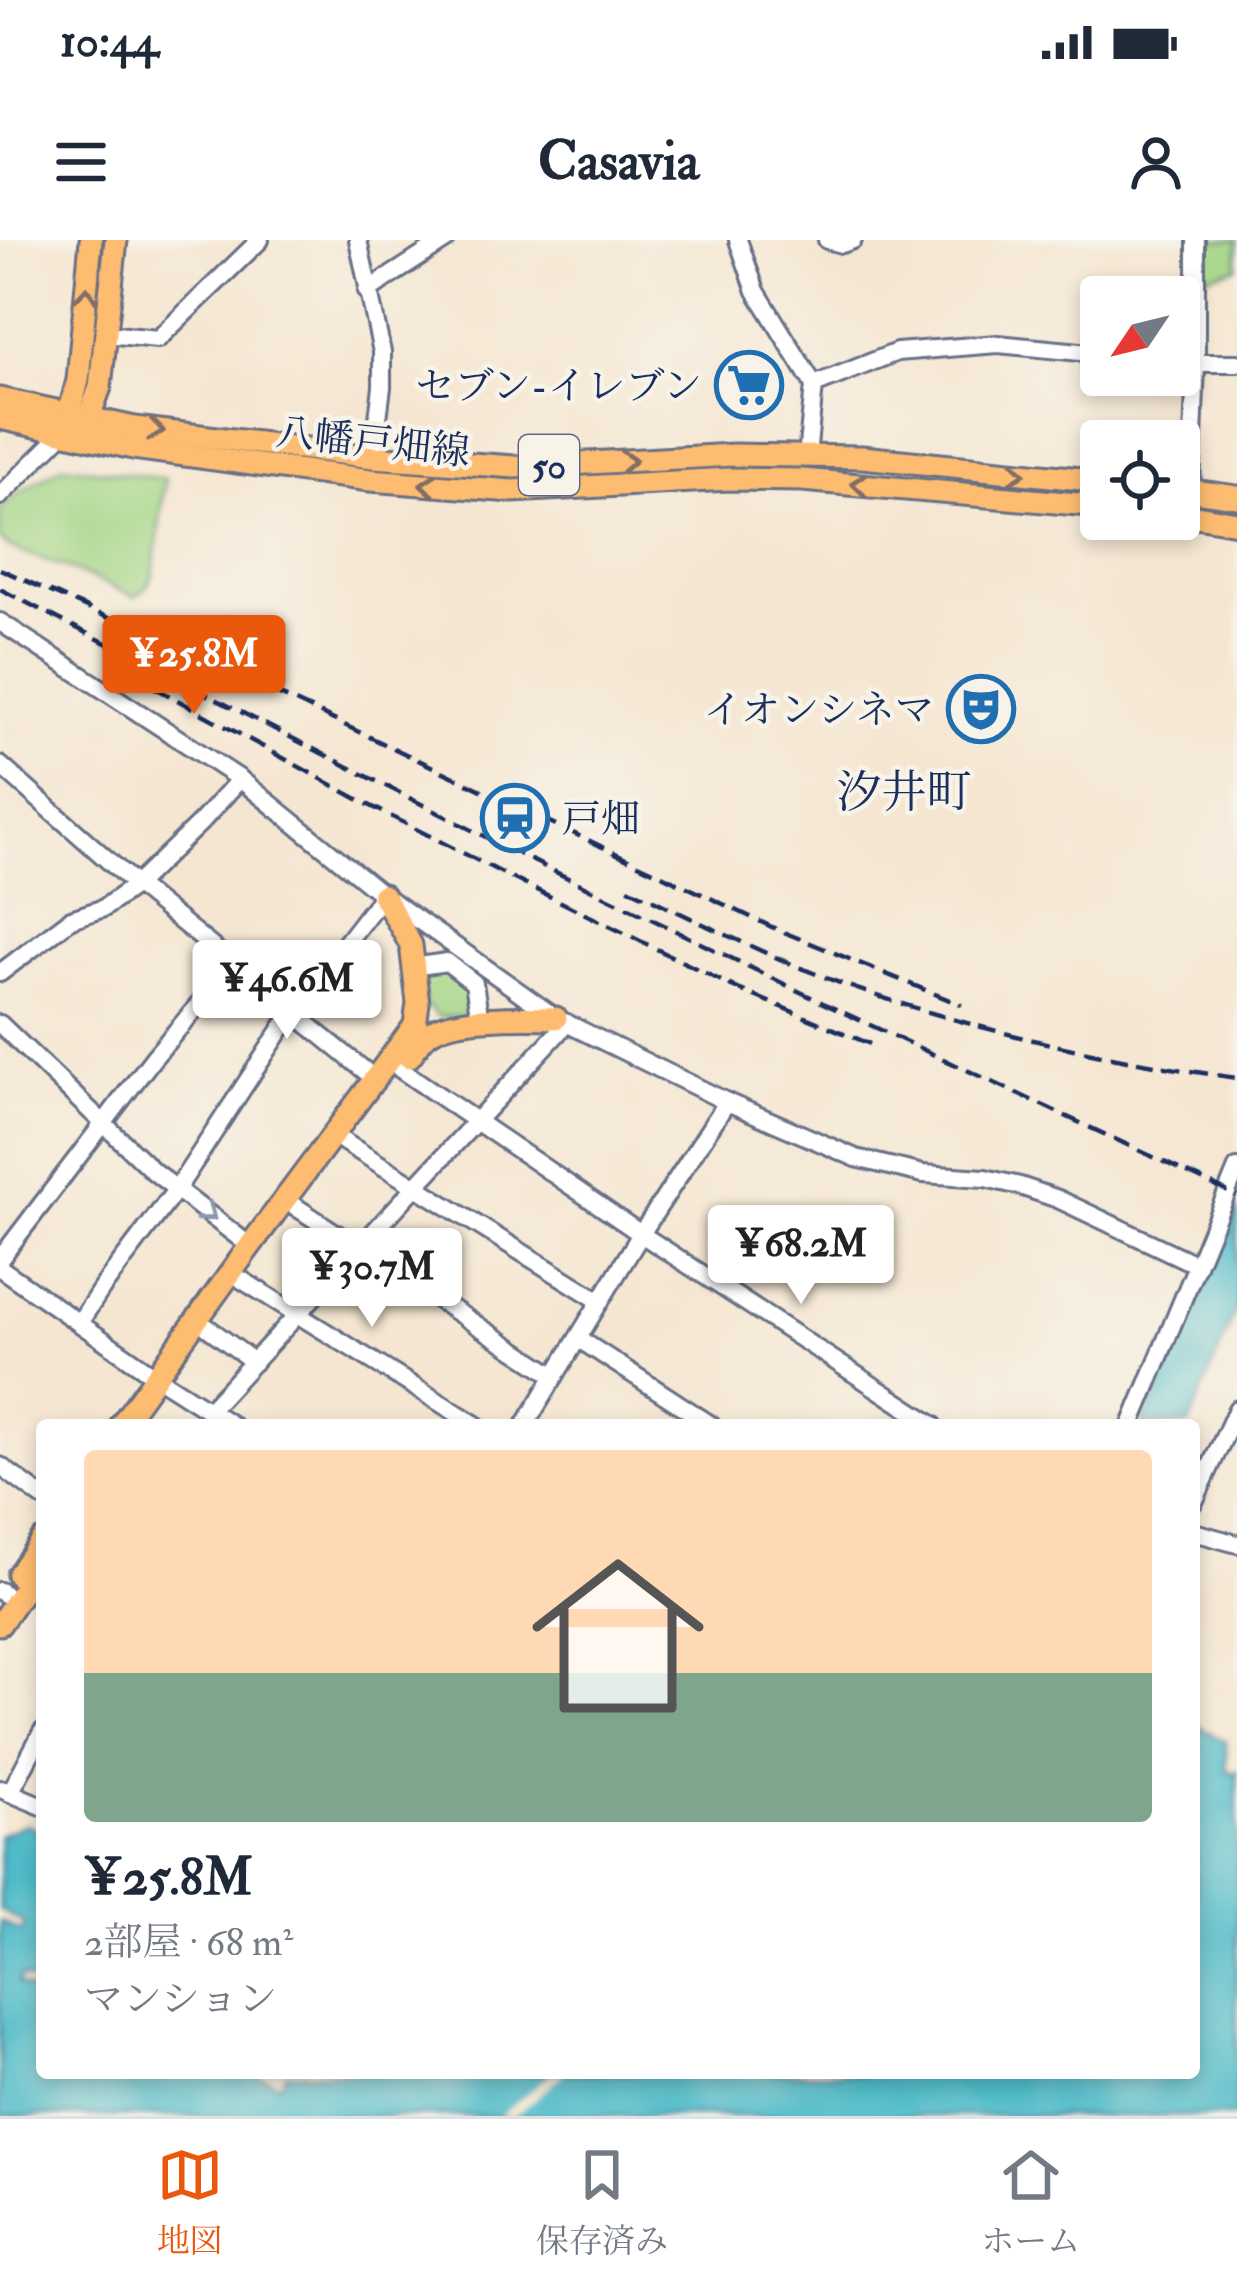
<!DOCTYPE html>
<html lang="ja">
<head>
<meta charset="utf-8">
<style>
  body { margin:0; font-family:"IM FELL Double Pica","Noto Serif JP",serif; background:#f6f6f7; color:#1f2937; height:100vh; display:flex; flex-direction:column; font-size:45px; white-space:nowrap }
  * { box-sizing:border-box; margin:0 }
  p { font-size:39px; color:#747a83 }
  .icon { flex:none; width:66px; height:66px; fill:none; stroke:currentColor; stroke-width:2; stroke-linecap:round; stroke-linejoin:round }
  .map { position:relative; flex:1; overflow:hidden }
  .details { position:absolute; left:36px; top:1179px; width:1164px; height:660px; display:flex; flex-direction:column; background:#fff; border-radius:12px; box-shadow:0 6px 18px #0003 }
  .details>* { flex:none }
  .needle { width:78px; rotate:235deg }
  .tools { position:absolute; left:1080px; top:36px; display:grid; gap:24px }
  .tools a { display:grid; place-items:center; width:120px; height:120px; border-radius:12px; background:#fff; box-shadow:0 6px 18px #0003; font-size:60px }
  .price { position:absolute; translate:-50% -102px; padding:0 27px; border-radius:12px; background:#fff; color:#222; font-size:39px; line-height:78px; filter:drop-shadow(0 3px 6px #0008) }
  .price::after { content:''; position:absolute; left:50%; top:72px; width:36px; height:27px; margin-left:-18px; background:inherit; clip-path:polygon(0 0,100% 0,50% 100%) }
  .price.current { background:#ea580c; color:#fff }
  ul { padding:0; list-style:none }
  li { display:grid; align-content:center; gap:24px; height:636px; padding:0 48px }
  li span { display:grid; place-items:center; height:372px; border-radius:12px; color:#555 }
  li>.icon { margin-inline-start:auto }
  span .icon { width:216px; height:216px; fill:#fffc; stroke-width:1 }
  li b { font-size:51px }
  .status { display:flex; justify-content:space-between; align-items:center; height:84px; padding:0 60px; background:#fff; direction:ltr }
  .status svg { height:33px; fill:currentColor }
  header { display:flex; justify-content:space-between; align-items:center; height:156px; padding:0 48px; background:#fff; font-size:54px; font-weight:700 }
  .dock { display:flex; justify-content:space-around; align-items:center; height:168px; border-top:3px solid #e0e1e3; background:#fff; font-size:33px; color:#747a83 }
  .dock a { display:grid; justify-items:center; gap:6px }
  .dock .current { color:#ea580c }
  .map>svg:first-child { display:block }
  .green { fill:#a4d686; stroke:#608272; stroke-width:3 }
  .water { fill:#4fbbc9; stroke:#357594; stroke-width:3 }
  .pier { fill:#f5e6d1 }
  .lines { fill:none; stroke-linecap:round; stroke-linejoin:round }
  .minor-casing { stroke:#676f86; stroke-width:22 }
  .major-casing { stroke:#676f86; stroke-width:27 }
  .minor { stroke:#fff; stroke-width:16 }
  .major { stroke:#fdbc6f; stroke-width:21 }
  .rail { stroke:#1b2f5e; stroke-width:4.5; stroke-dasharray:18 9; stroke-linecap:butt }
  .oneway { stroke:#816e66 }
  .oneway2 { stroke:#8d97ae }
  .labels { text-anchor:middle; stroke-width:9; stroke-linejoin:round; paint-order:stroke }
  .shield { fill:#f7f3e8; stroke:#5d6a87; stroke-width:3 }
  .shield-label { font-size:36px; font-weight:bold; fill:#1b2f5e }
  .poi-label { font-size:39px; fill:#1b2f5e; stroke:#f7f3e8; text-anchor:end }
  .street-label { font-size:39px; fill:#1b2f5e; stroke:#f7f3e8 }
  .quarter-label { font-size:45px; fill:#1b2f5e; stroke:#f7f3e8 }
</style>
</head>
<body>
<div class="status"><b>10:44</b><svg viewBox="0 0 49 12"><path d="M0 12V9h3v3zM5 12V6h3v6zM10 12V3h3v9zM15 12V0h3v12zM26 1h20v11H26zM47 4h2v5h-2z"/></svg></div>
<header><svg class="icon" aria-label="menu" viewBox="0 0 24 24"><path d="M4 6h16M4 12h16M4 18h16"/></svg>Casavia<svg class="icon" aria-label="person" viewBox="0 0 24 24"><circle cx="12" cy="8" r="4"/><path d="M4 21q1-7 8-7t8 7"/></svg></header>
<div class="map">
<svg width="1237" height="1876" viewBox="0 0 1237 1876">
  <rect width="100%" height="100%" fill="#f7f3e8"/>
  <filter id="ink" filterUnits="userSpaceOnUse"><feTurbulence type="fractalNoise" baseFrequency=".00833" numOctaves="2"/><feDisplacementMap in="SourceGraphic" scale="24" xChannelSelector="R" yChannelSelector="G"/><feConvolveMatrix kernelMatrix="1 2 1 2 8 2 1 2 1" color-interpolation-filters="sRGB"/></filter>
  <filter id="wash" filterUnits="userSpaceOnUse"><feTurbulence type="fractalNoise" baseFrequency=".004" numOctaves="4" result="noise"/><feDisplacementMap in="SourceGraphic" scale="48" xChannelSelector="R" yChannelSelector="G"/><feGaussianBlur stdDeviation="2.7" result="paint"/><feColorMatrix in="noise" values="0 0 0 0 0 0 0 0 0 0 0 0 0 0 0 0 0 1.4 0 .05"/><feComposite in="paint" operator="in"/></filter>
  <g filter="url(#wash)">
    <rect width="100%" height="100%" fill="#f5e6d1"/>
    <g class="green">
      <path d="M1204,0H1237V27L1204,37Z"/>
      <path d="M64,225L165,239L153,336L146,348L135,357L73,330L11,308L0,300V269L21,251Z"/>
      <path d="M442,729L469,747L473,777H438L425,764L419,734Z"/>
    </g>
    <g class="water">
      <path d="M1237,967V1067L1189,1185H1142Z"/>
      <path d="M1196,1485L1226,1502V1530L1234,1533L1237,1531V1876H0V1681L21,1692L25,1684L0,1670V1595L26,1584L42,1592V1744L21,1737L18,1744L42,1754V1833H251L280,1844L286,1833H1194Z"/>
    </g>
    <path class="pier" d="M551,1833H565L514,1876H500Z"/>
  </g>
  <g filter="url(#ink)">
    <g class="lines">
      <g class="minor-casing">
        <g id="minor">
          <path d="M358,0L382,112V147L373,217"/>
          <path d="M738,0L756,51L814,145"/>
          <path d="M827,0L842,4L853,0"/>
          <path d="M1196,0V123H1237"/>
          <path d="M367,51L446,0"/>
          <path d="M106,94L158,99L260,0"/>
          <path d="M1179,121L1196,123L1191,250"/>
          <path d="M807,217L814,145L897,112L998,104L1101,114"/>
          <path d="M0,256L64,192"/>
          <path d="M0,382L240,539L383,655L556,778L727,862L856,918L923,934L985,938L1020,946L1058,959L1197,1025"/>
          <path d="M0,525L136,645L375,839"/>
          <path d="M419,726L447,722L474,743L479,774"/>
          <path d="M0,733L71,679L104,668L136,645L202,581L240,539"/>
          <path d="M0,784L153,931L250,1006"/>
          <path d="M400,829L641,994L933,1185"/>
          <path d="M344,902L600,1061"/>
          <path d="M296,967L555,1136"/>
          <path d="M0,1019L154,817L233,725"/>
          <path d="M0,1028L155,1136L232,1185"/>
          <path d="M242,1040L476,1185"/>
          <path d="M79,1083L102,1048L176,950L292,773L383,655"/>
          <path d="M207,1087L254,1122"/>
          <path d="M579,1099L711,1185"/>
          <path d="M209,1170L567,783"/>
          <path d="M525,1185L641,994L727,862"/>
          <path d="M1131,1185L1237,928"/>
          <path d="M0,1226L42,1257"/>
          <path d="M1194,1262L1237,1169"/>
          <path d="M1194,1292L1237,1304"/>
          <path d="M0,1351L4,1354"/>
          <path d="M1,1549L42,1566"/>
          <path d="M10,1553L42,1492"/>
        </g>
      </g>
      <g class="major-casing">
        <g id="major">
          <path d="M0,159L135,188L373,217L515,227L733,215L862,217L1101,241"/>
          <path d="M0,178L133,208L370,240L512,251L729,239L802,240L1101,266"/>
          <path d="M79,183L89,177L100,147L116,0"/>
          <path d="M66,186L78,140L91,0"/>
          <path d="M1179,249L1237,257"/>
          <path d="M1179,273L1237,283"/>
          <path d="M409,817C415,810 420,800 428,794C451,775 526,777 556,778"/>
          <path d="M121,1185L250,1006L415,785L418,763L411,705L383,655"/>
          <path d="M18,1335L42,1300"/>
          <path d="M0,1384L42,1323"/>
        </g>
      </g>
      <use href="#minor" class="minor"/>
      <use href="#major" class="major"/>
      <g class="rail">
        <path d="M0,329L302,465L776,689L962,765"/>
        <path d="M0,349L531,620L823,763L1237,956"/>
        <path d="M130,434L367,564L508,636L738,749L875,806"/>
        <path d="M628,648C702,683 776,721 854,748C978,791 1107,820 1237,838"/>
      </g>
    </g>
    <defs><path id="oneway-chevron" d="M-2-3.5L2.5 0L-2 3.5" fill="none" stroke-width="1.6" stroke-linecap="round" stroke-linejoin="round" transform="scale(3)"/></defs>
    <g class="oneway">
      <use href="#oneway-chevron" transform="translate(86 55) rotate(-85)"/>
      <use href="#oneway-chevron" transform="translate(156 190) rotate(7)"/>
      <use href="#oneway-chevron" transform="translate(628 221) rotate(-3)"/>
      <use href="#oneway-chevron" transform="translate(1017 233) rotate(6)"/>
      <use href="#oneway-chevron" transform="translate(859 244) rotate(-175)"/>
      <use href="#oneway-chevron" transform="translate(428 245) rotate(-176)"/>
    </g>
    <use class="oneway2" href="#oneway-chevron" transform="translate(208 974) rotate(37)"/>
  </g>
  <defs>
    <g id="supermarket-ring" transform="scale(3.45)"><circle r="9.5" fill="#f7f3e8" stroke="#1f6fb2" stroke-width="1.5"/><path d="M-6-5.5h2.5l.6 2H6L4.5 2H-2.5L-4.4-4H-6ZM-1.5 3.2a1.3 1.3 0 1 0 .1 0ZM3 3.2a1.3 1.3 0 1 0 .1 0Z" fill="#1f6fb2"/></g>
    <g id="theatre-ring" transform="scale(3.45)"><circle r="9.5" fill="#f7f3e8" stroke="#1f6fb2" stroke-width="1.5"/><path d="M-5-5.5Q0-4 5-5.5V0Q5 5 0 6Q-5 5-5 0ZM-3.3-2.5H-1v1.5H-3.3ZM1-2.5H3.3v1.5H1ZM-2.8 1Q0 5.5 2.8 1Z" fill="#1f6fb2"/></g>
    <g id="station-ring" transform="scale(3.45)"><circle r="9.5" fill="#f7f3e8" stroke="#1f6fb2" stroke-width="1.5"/><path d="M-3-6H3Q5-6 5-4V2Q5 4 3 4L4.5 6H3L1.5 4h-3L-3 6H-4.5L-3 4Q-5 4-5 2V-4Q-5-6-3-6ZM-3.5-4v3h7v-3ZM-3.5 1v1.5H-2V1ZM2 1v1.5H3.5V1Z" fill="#1f6fb2"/></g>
  </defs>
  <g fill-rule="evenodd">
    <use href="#supermarket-ring" x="749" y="145"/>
    <use href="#theatre-ring" x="981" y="469"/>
    <use href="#station-ring" x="515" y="578"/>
  </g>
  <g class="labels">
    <rect class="shield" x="519" y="195" width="60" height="60" rx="9"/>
    <g class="shield-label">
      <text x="549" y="238">50</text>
    </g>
    <g class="poi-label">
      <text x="702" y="159">セブン-イレブン</text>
      <text x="934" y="483">イオンシネマ</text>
      <text x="562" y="592" text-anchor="start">戸畑</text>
    </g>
    <g class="street-label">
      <text transform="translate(373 201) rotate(6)" y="14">八幡戸畑線</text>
    </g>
    <g class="quarter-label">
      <text x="904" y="567">汐井町</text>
    </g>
  </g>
</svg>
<div class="tools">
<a><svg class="needle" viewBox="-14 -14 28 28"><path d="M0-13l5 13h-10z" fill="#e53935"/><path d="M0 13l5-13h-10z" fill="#747a83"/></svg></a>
<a><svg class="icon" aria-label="locate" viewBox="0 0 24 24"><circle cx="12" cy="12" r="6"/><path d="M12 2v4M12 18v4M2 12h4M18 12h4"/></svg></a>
</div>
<b class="price current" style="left:194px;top:477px">¥25.8M</b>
<b class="price" style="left:287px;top:802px">¥46.6M</b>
<b class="price" style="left:801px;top:1067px">¥68.2M</b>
<b class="price" style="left:372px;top:1090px">¥30.7M</b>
<section class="details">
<ul>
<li><span style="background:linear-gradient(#ffd9b3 60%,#7fa58c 0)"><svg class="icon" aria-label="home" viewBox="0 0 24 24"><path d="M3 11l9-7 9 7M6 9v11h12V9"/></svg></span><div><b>¥25.8M</b><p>2部屋 · 68 m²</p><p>マンション</p></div></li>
</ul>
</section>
</div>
<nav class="dock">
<a class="current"><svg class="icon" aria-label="map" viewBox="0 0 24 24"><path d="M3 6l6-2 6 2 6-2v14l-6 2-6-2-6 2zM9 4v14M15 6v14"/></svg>地図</a>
<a><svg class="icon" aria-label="saved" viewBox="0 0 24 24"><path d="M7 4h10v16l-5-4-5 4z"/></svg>保存済み</a>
<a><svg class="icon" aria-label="home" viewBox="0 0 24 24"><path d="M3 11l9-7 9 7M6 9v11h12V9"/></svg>ホーム</a>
</nav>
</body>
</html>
